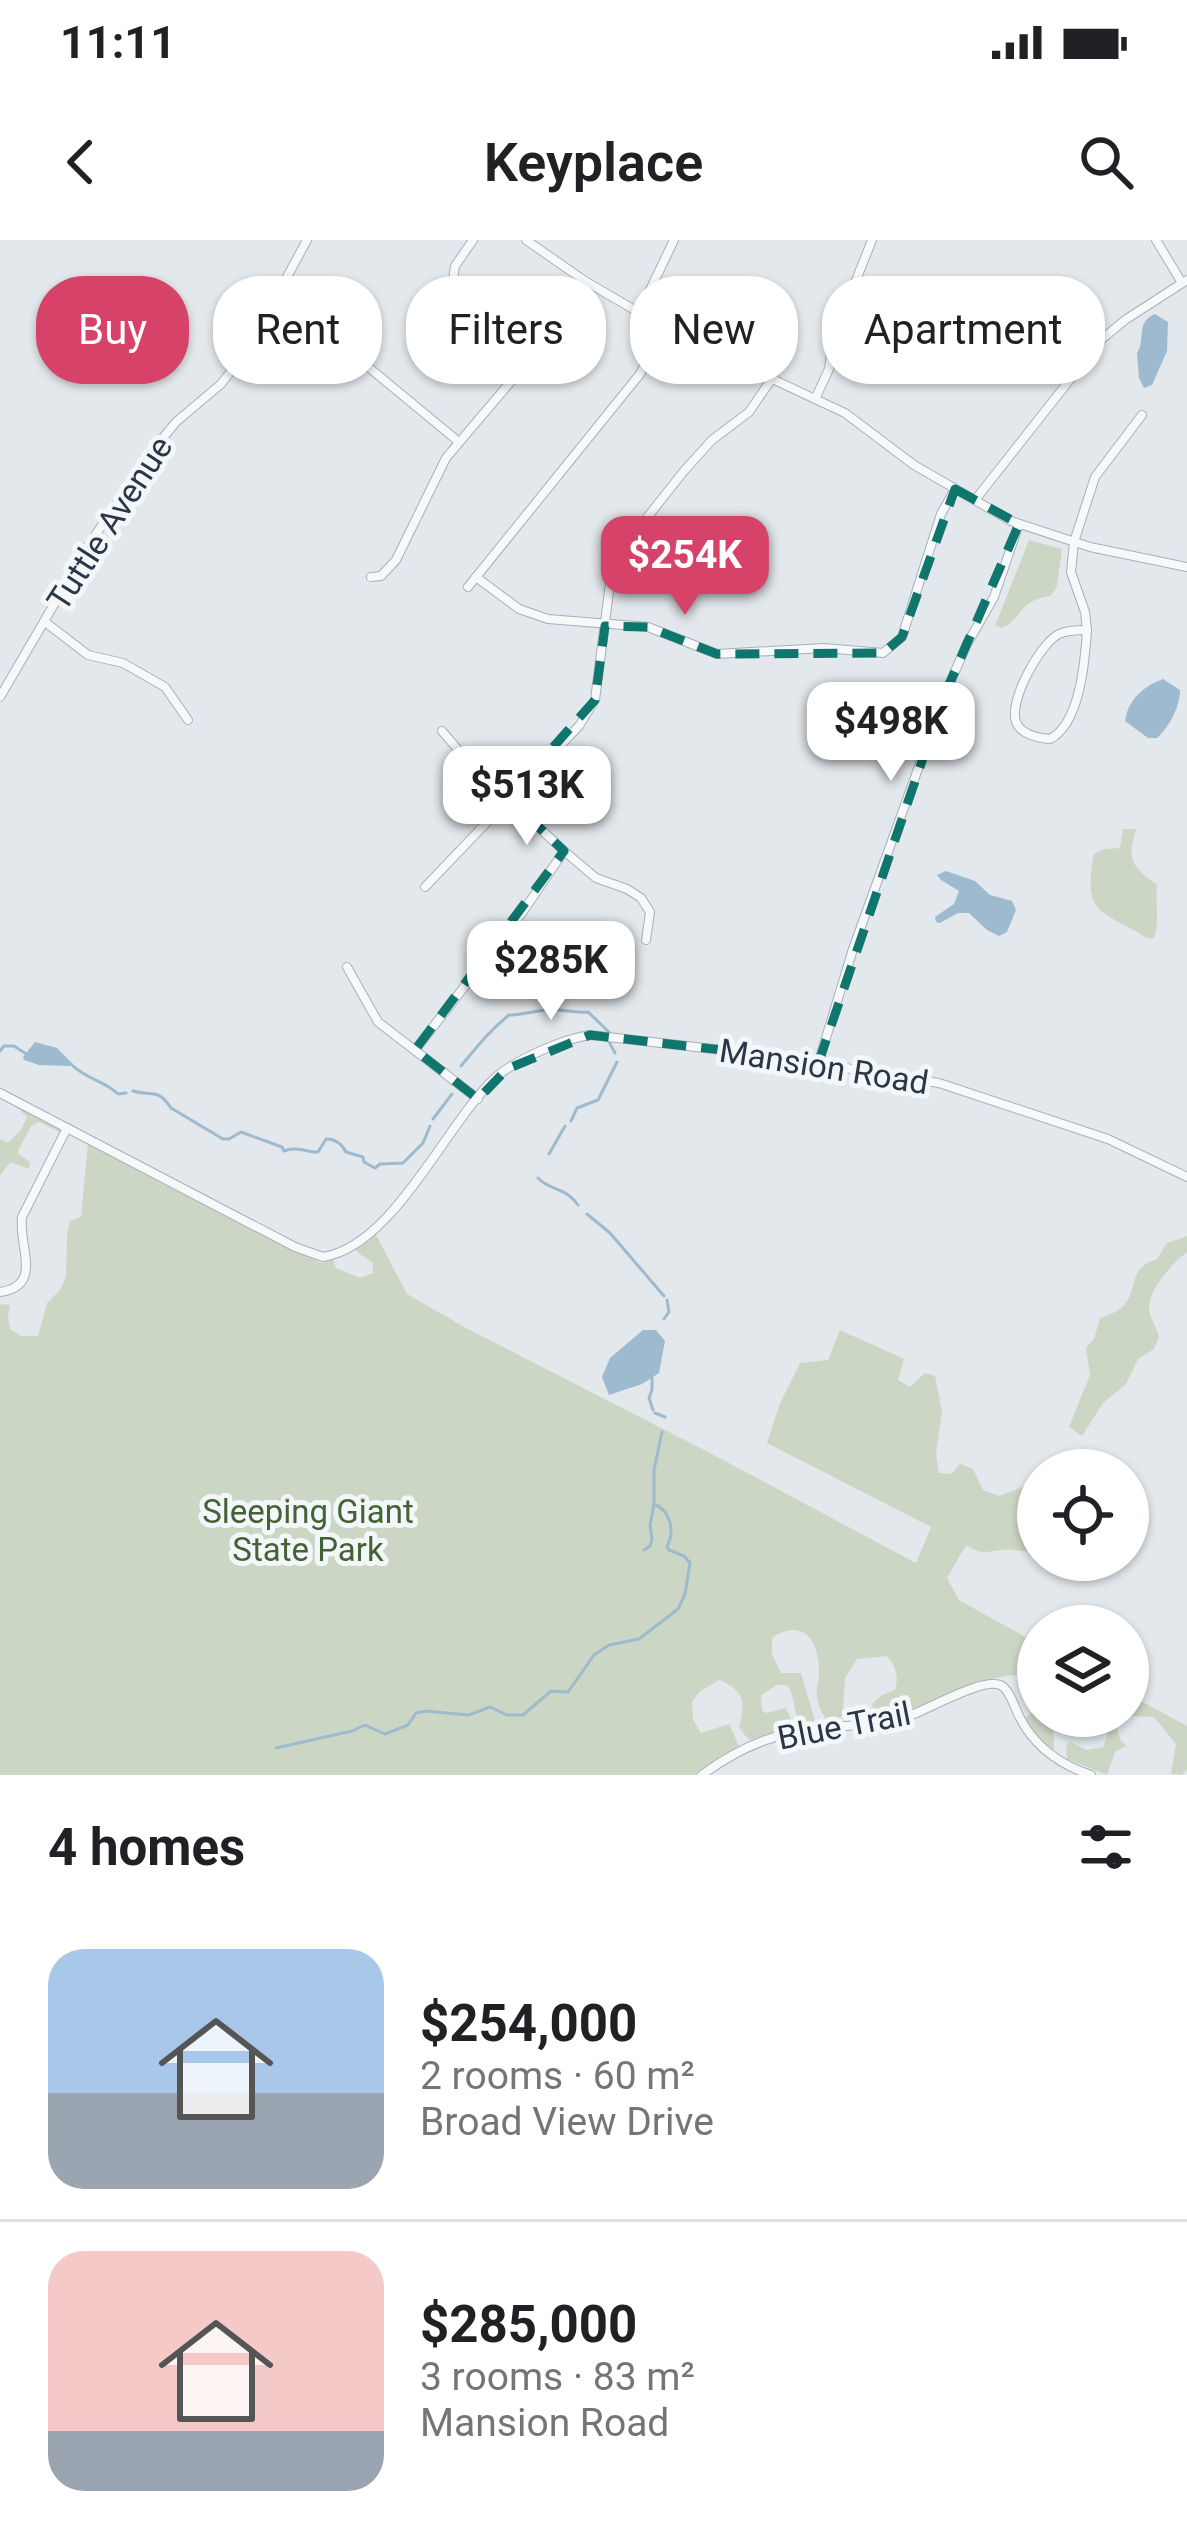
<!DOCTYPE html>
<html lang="en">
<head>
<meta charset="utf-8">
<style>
  body { margin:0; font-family:Roboto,sans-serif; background:#f6f6f6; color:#202124; height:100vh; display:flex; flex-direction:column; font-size:45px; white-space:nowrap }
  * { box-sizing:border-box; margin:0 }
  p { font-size:39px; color:#757577 }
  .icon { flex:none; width:66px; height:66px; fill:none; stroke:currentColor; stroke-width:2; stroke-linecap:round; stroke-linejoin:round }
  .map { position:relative; height:1535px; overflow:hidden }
  .panel { display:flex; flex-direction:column; background:#fff; flex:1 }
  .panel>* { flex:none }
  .guide { position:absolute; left:36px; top:36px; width:1116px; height:108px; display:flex; gap:24px }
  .tools { position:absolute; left:1017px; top:1209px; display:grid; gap:24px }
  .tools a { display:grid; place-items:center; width:132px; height:132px; border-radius:50%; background:#fff; box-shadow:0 3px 9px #0004; font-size:60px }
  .price { position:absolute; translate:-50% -102px; padding:0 27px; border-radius:24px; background:#fff; color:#222; font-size:39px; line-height:78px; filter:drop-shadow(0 3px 6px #0008) }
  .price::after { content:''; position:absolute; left:50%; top:72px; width:36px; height:27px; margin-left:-18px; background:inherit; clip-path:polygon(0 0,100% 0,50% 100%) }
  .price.on { background:#d74268; color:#fff }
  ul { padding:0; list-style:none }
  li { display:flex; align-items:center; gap:36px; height:300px; padding:0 48px }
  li+li { border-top:3px solid #e0e0e0 }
  li span { display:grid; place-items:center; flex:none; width:336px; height:240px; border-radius:36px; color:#555 }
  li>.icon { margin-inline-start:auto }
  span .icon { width:144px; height:144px; fill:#fffc; stroke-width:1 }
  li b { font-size:51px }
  h2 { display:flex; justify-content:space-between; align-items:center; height:144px; padding:0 48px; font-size:51px }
  .tag { padding:0 42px; border-radius:48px; background:#fff; box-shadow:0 3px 9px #0004; font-size:42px; line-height:108px }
  .tag.on { background:#d74268; color:#fff }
  .status { display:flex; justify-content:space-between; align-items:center; height:84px; padding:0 60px; background:#fff; direction:ltr }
  .status svg { height:33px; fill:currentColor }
  header { display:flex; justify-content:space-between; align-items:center; height:156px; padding:0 48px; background:#fff; font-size:54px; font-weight:600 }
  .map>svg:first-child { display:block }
  .green { fill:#cbd7c4 }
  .water { fill:#9dbace }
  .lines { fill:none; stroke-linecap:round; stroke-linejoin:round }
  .stream { stroke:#9dbace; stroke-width:3 }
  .minor-casing { stroke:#a8afb7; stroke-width:10 }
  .minor { stroke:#f7f8fa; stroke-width:8 }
  .marked { fill:none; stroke:#0f766e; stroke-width:9; stroke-dasharray:24 15; stroke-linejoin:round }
  .labels { text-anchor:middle; stroke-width:10; stroke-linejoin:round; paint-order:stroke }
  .street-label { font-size:33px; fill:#2a3746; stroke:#f4f7f9 }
  .park-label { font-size:33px; fill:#436336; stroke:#f4f7f9 }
</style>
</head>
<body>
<div class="status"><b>11:11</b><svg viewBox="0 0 49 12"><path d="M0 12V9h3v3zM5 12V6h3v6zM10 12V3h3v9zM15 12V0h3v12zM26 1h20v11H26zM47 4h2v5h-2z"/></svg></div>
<header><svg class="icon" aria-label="back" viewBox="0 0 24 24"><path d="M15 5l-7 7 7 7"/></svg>Keyplace<svg class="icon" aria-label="search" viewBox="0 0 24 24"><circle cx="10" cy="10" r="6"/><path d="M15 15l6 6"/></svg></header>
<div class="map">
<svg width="1187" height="1535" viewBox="0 0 1187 1535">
  <rect width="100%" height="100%" fill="#e3e8ec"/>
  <g class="green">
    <path d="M1029,300L1062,309L1057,346L1051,356C1018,360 1024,378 1002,388L995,386Z"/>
    <path d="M1123,589H1136C1127,620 1131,626 1157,645C1155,664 1160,680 1154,698H1147C1102,669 1082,677 1094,614L1105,609L1120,608Z"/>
    <path d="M14,864L61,889V893L39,882L31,886L17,913L30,922L29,929L10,922L0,936V899L8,903L21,890L27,877Z"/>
    <path d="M88,903L321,1023L333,1019L336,1028L360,1038L373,1033V1023L357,1012L355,1007L375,993L407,1054L466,1088L710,1213L916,1323L931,1287L767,1203L780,1163L800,1123L828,1120L840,1090L904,1119L898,1140L910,1147L925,1133L935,1136L942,1171L936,1214L939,1233L951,1234L960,1224L973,1229L983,1250L999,1256L1038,1241V1301L1031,1312C1022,1311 1011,1309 1002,1310C986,1312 981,1315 966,1305L947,1338L959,1360L1038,1404V1423L1024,1413L1020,1415V1435C971,1436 926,1470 877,1479L872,1464L882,1455L895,1450C899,1436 896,1427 887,1416L857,1419L845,1438L843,1473L838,1485L829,1484C823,1475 818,1467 817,1456C816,1442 818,1450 819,1436C820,1403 805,1376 772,1398V1414L781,1433H801L815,1481L801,1484C792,1472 796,1457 787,1445H777L761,1455L762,1470L766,1473L786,1468L795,1489L753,1501L747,1498L739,1487C746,1462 744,1450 719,1440L699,1452L692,1462L693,1479L701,1493L729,1484L739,1506L696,1535H0V1064L10,1065L8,1076L10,1089L21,1096H38L47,1063L60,1050L66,1036L67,996L70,981L81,977Z"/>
    <path d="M1187,996V1012C1172,1024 1149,1048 1149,1069C1150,1078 1157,1088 1159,1097L1154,1109L1138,1119L1126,1144L1103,1163L1082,1196L1069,1187L1090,1135L1086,1108L1094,1099L1100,1078C1106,1076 1115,1073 1120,1069C1140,1053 1125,1029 1157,1019L1167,1003Z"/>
    <path d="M1128,1454L1187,1486V1529L1182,1535L1171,1534L1176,1504L1154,1477L1130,1476L1116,1486L1120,1499L1126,1506L1115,1512L1107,1535L1067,1519L1066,1506L1070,1502L1087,1510L1103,1507L1108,1494L1092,1480V1476H1128Z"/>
    <path d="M1038,1466V1476H1053L1054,1510L1038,1499L1025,1479Z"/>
  </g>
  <g class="water">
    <path d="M1155,74L1168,82L1167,111L1152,145L1144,148L1139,138L1137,113C1146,100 1135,82 1155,74Z"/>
    <path d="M1163,439L1180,450C1180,467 1169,487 1157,498H1148L1125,481C1128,459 1144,446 1163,439Z"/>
    <path d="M946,631L975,641L990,655L1012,661L1016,670L1007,692L999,696L987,690L969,673H958L940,683L936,682L935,677L954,664L959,651L941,640L937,635Z"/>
    <path d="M35,802L57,808L73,824L70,826L39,825L24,820L23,817Z"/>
    <path d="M643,1090H656L665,1101L659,1133L642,1144L609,1155L602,1137L610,1118Z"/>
  </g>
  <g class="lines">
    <g class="stream">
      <path d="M608,800L615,813"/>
      <path d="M0,811L4,806H14L28,815"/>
      <path d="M72,825C86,839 105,841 118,854L126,853"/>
      <path d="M461,826C476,808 489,791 509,775C524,775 543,768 559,770C568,771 577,773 588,772L609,792"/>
      <path d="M133,851C153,857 157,847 171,868L223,899H229L241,892L282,907L284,911C296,906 306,912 318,912L326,899C335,899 342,904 346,912L363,917L364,922L375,928L380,924L403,923L423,903L430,886"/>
      <path d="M433,879L452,854"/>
      <path d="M571,881L577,868L598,860L617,822"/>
      <path d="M549,914L565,886"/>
      <path d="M538,938C550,951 566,947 578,965"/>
      <path d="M587,974L610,993L664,1056"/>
      <path d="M664,1079L669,1072L667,1060"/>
      <path d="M652,1138V1150L649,1158L653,1170"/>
      <path d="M655,1173L665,1177"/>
      <path d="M644,1310L650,1306L652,1299L650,1285L654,1264V1230L662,1192"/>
      <path d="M276,1508L352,1491L365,1485L385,1494L408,1485L416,1473L425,1471L469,1475L490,1467L507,1475H523L551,1451L568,1452L594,1415L609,1405L639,1399L678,1369L685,1354L690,1323L684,1316L669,1310L667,1307C675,1291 671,1271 654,1264"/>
    </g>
    <g class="minor-casing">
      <g id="minor">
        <path d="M526,0L585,41L674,93L845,173L914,225L1011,281L1090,307L1187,327"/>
        <path d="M1156,0L1182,43"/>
        <path d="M453,40L455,26L473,0"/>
        <path d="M280,54L459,202"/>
        <path d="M639,73L674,0"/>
        <path d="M816,157L829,129L833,98L872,0"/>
        <path d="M975,260L1102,99L1125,80L1187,40"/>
        <path d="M371,337L381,336L396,320L446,218L563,80L585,41"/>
        <path d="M476,337L519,369L548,379L648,387L717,414L824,408L883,413L902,397L941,274L955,249"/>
        <path d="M468,347L640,134L665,88"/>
        <path d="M45,382L88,415L123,423L165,447L188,480"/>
        <path d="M1087,390C1085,421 1080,484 1050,499C1038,498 1023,495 1017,484C1006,465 1040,403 1059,394C1067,390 1078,390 1087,390Z"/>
        <path d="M1087,390L1085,372L1071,332L1074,302L1095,237L1142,175"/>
        <path d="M0,457L88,306L153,210L176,182L221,144L247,111L307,0"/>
        <path d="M442,491L466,519L564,611L596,638L627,649L641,658L650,672L646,700"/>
        <path d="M425,647L579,486L595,460L612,328L634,294L684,231L712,200L749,172L773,137"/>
        <path d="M347,727L378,782L478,859"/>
        <path d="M415,810L522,673L564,611"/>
        <path d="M819,821L853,709L945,454L967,404L994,357L1019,284"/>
        <path d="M0,853L295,1007L323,1017C394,1006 446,883 496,837C517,819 563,799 590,795L819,821L859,831L939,843L1108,899L1187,937"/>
        <path d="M0,1052C44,1046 18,1006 22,977L67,888"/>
        <path d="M702,1535C729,1515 762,1498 795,1492C832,1485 870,1487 906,1477C926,1471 985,1435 1002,1446C1011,1452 1015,1469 1020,1478C1035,1507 1061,1525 1091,1535"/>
      </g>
    </g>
    <use href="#minor" class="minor"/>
  </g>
  <path class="marked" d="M955,249L1019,284L945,454L819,821L590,795L507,829L478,859L415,810L564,611L508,558L595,460L605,386L648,387L717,414L883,413L902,397Z"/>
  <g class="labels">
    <g class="street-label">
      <text transform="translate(109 283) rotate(-57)" y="12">Tuttle Avenue</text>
      <text transform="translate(824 826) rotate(9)" y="12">Mansion Road</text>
      <text transform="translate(844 1485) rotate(-11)" y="12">Blue Trail</text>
    </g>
    <g class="park-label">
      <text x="308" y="1283">Sleeping Giant<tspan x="308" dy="38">State Park</tspan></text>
    </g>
  </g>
</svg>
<div class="tools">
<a><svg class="icon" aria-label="locate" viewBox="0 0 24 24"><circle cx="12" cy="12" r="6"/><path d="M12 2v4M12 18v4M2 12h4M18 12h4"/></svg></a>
<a><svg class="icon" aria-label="layers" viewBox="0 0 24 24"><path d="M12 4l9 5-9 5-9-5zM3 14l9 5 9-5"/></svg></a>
</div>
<b class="price on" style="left:685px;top:378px">$254K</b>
<b class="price" style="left:891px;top:544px">$498K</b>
<b class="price" style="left:527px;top:608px">$513K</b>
<b class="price" style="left:551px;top:783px">$285K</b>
<div class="guide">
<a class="tag on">Buy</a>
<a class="tag">Rent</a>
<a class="tag">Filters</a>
<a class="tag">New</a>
<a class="tag">Apartment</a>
</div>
</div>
<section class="panel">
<h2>4 homes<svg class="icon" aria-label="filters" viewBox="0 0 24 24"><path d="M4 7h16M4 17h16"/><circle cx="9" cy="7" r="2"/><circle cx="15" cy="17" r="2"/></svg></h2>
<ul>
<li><span style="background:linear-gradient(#a9c7e8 60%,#9aa5b1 0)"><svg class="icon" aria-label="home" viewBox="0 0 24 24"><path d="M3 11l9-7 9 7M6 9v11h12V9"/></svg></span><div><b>$254,000</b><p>2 rooms · 60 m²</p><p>Broad View Drive</p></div></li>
<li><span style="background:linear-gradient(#f6c9c9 75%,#9aa5b1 0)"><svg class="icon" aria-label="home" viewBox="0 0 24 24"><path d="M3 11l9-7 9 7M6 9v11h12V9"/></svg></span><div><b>$285,000</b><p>3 rooms · 83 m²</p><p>Mansion Road</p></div></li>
</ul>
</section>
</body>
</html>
